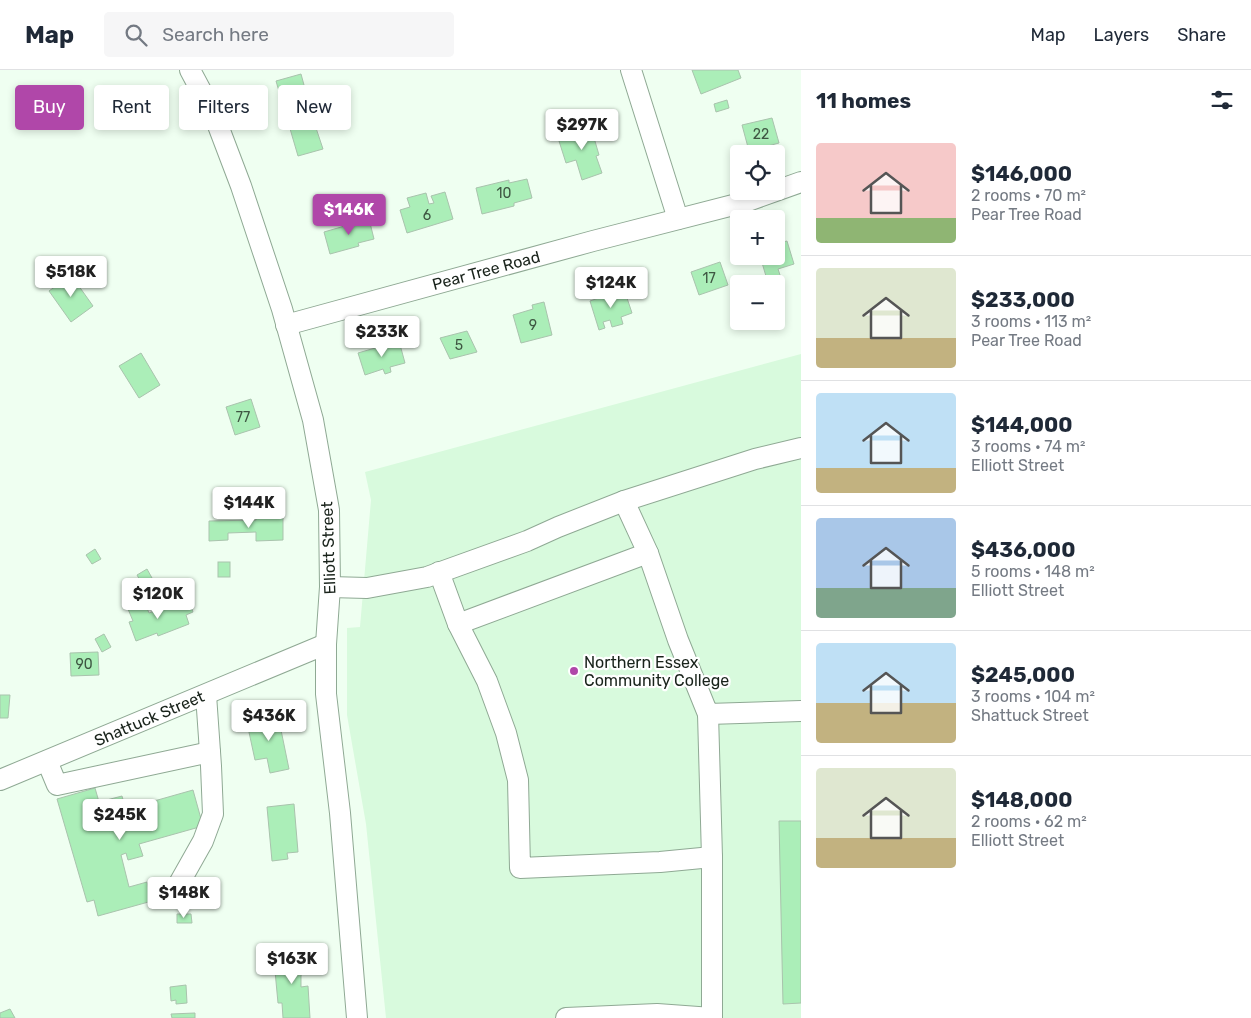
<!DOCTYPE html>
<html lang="en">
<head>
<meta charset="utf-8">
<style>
  body { margin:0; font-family:Rubik,sans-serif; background:#f6f6f7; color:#1f2937; height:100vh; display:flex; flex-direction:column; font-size:19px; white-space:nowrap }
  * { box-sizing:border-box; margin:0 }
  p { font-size:16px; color:#747a83 }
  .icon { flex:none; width:28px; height:28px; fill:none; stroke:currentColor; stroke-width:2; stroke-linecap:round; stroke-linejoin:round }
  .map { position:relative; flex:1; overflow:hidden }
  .panel { display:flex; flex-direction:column; background:#fff; width:450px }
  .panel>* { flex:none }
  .guide { position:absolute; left:15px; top:15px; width:475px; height:45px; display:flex; gap:10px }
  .tools { position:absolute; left:730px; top:75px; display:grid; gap:10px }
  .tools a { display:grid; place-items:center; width:55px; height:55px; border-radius:5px; background:#fff; box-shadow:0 2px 8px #0003; font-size:25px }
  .price { position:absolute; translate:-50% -42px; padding:0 11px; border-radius:5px; background:#fff; color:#222; font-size:16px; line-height:32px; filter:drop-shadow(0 1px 2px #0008) }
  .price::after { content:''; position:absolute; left:50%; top:30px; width:15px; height:11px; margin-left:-8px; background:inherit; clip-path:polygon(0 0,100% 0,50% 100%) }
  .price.active { background:#b047a9; color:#fff }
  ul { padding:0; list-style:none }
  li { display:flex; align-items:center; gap:15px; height:125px; padding:0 15px }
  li+li { border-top:1px solid #e0e1e3 }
  li span { display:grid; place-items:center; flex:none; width:140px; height:100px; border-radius:5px; color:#555 }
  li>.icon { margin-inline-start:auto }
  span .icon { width:60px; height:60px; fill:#fffc; stroke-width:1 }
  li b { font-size:21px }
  h2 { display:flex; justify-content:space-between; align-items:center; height:60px; padding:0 15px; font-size:21px }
  .tag { padding:0 18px; border-radius:5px; background:#fff; box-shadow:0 2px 8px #0003; font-size:18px; line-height:45px }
  .tag.active { background:#b047a9; color:#fff }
  header { display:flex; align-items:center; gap:30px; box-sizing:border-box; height:70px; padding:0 25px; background:#fff; border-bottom:1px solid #e0e1e3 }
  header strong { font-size:24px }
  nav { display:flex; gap:28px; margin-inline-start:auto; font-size:18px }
  .search { width:350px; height:45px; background:#f6f6f7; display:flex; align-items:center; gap:12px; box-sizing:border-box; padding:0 18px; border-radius:5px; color:#747a83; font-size:19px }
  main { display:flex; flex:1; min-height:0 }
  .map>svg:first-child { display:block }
  .built { fill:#d8fadd }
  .building { fill:#abeeb8; stroke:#a9c3ad }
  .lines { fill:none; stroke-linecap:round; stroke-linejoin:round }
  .minor-casing { stroke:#8fa994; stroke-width:22 }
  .minor { stroke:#fff; stroke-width:20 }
  .poi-dot { fill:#b047a9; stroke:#fff; stroke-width:2 }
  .labels { text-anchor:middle; stroke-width:4.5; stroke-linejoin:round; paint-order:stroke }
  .number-label { font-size:14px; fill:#3e5642 }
  .street-label { font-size:16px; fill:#19231b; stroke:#fff }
  .poi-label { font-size:16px; fill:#19231b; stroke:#fff; text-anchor:start }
</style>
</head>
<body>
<header>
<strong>Map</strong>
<div class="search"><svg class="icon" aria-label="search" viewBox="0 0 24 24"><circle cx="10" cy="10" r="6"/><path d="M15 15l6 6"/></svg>Search here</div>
<nav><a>Map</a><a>Layers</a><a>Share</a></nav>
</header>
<main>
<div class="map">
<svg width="801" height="948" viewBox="0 0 801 948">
  <rect width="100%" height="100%" fill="#effff1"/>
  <path class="built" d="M801,284V948H386L366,754L347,645V558L360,557L371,430L365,402Z"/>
  <g class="building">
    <path d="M692,0H738L741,8L701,24Z"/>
    <path d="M301,4L307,26L309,25L311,29L317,27L324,49L314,52L323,79L298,86L276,11Z"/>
    <path d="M727,30L729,38L716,42L714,34Z"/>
    <path d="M772,48L779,73L749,81L742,55Z"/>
    <path d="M590,54L599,85L596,86L602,103L582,110L576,90L566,93L559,71L569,67L567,61Z"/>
    <path d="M527,109L532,128L514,133V136L482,144L476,118L509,110V113Z"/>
    <path d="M445,122L453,149L407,163L400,140L410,137L407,128L426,123L429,134L434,133L431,126Z"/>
    <path d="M369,149L374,169L358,173L359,176L330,184L324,162Z"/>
    <path d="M787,171L794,194L778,199L781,208L768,213L760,186H776V174Z"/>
    <path d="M720,192L728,215L699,225L691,202Z"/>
    <path d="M71,205L93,236L71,252L49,221Z"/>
    <path d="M624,219L632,243L621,247L623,254L612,257L610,250L603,252L605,258L599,260L590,231Z"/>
    <path d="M544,232L552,265L521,273L513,245L533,239L532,235Z"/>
    <path d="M467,261L477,282L450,289L440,268Z"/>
    <path d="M399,271L405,293L390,297L391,302L385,304L383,299L365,305L358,283Z"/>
    <path d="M141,283L160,315L139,328L119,296Z"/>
    <path d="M251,329L260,357L235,365L226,337Z"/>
    <path d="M283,446V470L256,471V462L228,463V470L209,471V451L256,450V447Z"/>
    <path d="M95,479L101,489L92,494L86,485Z"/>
    <rect x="218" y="492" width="12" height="15"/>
    <path d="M147,499L152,508L142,514L137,505Z"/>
    <path d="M179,532L180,535L189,532L193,542L186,545L189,554L158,566L157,563L136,571L129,552L133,551L128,539L145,533L149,543Z"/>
    <path d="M104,564L111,577L102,582L95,569Z"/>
    <path d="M98,582L99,605L71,606L70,583Z"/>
    <path d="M0,625H10L8,648H0Z"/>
    <path d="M282,645L285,659L281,660L289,699L270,703L267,688L255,690L247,653Z"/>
    <path d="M95,718L99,732L122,726L125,737L139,732L140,735L193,720L203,756L139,774L143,786L128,790L126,783L121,785L129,817L147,812L152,831L98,846L94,830L87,832L57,729Z"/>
    <path d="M294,734L298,782L287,783L288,789L272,791L267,737Z"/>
    <path d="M779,751H801V933L783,934Z"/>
    <path d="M177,844H191L192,853H177Z"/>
    <path d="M281,878L305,884L301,906V917L308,916L310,948H283L282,933H278L275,901Z"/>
    <path d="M186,915L187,933L176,934V930L171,931L170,917Z"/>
    <path d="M10,939L15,948H0V943Z"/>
    <path d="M195,943V948H172L171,944Z"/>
  </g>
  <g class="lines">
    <g class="minor-casing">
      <g id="minor">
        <path d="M190,0L214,45L241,116L282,239L313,350L329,440L330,517L326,574V624L340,743L357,948"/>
        <path d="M631,0L678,149"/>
        <path d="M286,255L593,171L745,132L801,112"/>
        <path d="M624,431L755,389L801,378"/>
        <path d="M648,483L458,554L487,611L506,663L518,710L520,798L660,792L712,787"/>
        <path d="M439,502L458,554"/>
        <path d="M330,517L367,518L427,507L527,471L558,457L624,431L648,483L678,570L708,644L801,641"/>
        <path d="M708,644L712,787V948"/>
        <path d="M47,691L57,715L210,682"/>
        <path d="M0,710L326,574"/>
        <path d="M172,826L203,771L213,744L211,696L206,625"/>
        <path d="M566,948L657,944L712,948"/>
      </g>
    </g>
    <use href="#minor" class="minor"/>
  </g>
  <circle class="poi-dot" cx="574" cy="601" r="5"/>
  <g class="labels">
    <g class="number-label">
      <text x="761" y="69">22</text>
      <text x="504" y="128">10</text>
      <text x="427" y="150">6</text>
      <text x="709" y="213">17</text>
      <text x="533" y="260">9</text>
      <text x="459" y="280">5</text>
      <text x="243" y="352">77</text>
      <text x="84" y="599">90</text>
    </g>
    <g class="street-label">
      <text transform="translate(486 200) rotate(-15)" y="6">Pear Tree Road</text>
      <text transform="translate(328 478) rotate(-92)" y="6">Elliott Street</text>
      <text transform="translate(149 648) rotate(-23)" y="6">Shattuck Street</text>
    </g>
    <g class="poi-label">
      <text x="584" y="598">Northern Essex<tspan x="584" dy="18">Community College</tspan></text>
    </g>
  </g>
</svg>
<div class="tools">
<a><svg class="icon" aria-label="locate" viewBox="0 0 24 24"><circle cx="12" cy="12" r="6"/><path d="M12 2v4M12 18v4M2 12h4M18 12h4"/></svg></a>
<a>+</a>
<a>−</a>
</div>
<b class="price" style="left:582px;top:81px">$297K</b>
<b class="price active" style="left:349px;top:166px">$146K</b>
<b class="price" style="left:71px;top:228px">$518K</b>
<b class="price" style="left:611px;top:239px">$124K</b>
<b class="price" style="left:382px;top:288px">$233K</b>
<b class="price" style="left:249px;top:459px">$144K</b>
<b class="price" style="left:158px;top:550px">$120K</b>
<b class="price" style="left:269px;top:672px">$436K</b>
<b class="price" style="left:120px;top:771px">$245K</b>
<b class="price" style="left:184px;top:849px">$148K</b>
<b class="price" style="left:292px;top:915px">$163K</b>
<div class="guide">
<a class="tag active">Buy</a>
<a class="tag">Rent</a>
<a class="tag">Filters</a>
<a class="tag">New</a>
</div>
</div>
<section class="panel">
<h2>11 homes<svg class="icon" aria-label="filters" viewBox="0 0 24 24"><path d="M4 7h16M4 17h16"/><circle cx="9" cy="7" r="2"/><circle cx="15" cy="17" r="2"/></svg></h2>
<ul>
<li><span style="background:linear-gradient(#f6c9c9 75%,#8fb573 0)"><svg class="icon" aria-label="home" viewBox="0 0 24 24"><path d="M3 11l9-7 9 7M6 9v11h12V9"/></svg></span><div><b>$146,000</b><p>2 rooms · 70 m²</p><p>Pear Tree Road</p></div></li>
<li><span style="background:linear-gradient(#dfe7d0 70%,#c2b280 0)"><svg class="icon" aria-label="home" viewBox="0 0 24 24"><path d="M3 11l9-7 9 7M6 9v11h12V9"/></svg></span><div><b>$233,000</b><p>3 rooms · 113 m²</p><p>Pear Tree Road</p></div></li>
<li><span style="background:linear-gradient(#bfe0f5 75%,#c2b280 0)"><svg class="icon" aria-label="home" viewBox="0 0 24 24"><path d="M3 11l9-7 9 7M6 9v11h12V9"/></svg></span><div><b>$144,000</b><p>3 rooms · 74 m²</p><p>Elliott Street</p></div></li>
<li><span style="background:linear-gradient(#a9c7e8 70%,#7fa58c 0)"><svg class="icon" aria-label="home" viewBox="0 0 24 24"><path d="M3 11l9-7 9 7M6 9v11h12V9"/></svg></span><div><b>$436,000</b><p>5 rooms · 148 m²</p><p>Elliott Street</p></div></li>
<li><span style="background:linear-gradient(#bfe0f5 60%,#c2b280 0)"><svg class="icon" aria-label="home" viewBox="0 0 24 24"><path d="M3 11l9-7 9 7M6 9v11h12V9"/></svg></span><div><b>$245,000</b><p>3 rooms · 104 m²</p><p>Shattuck Street</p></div></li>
<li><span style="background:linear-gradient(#dfe7d0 70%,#c2b280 0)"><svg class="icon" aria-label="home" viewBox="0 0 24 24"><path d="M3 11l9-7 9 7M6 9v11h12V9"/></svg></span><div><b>$148,000</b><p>2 rooms · 62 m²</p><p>Elliott Street</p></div></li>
</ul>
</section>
</main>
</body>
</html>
